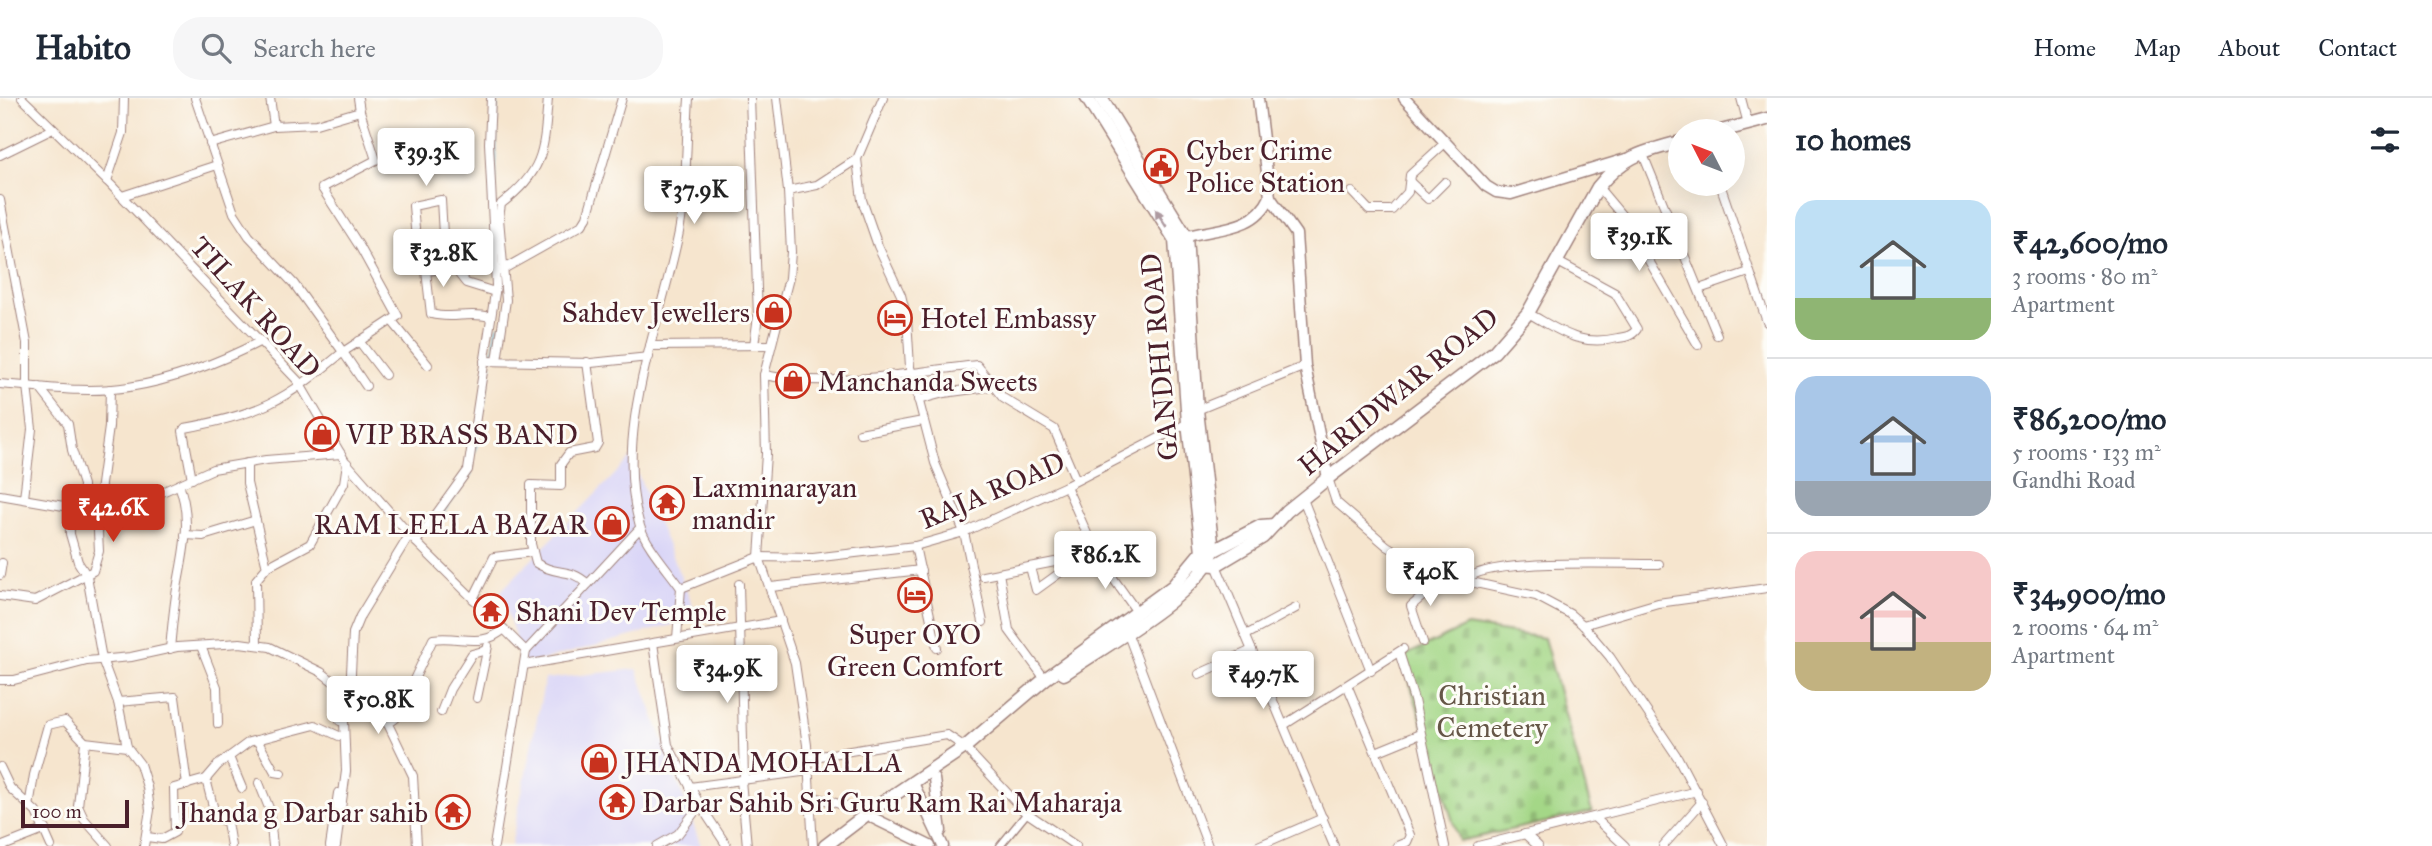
<!DOCTYPE html>
<html lang="en">
<head>
<meta charset="utf-8">
<style>
  body { margin:0; font-family:"IM FELL Great Primer",serif; background:#f6f6f7; color:#1f2937; height:100vh; display:flex; flex-direction:column; font-size:26px; white-space:nowrap }
  * { box-sizing:border-box; margin:0 }
  p { font-size:23px; color:#747a83 }
  .icon { flex:none; width:38px; height:38px; fill:none; stroke:currentColor; stroke-width:2; stroke-linecap:round; stroke-linejoin:round }
  .map { position:relative; flex:1; overflow:hidden }
  .details { display:flex; flex-direction:column; background:#fff; width:665px }
  .details>* { flex:none }
  .needle { width:46px; rotate:312deg }
  .controls { position:absolute; left:1668px; top:21px; display:grid; gap:14px }
  .controls a { display:grid; place-items:center; width:77px; height:77px; border-radius:50%; background:#fff; box-shadow:0 7px 28px #0002; font-size:35px }
  .scale { position:absolute; left:21px; bottom:18px; width:108px; box-sizing:border-box; padding-left:7px; border:4px solid #4a1f2b; border-top:0; font-size:19px; line-height:24px; white-space:nowrap; color:#4a1f2b; -webkit-text-stroke:5px #fdfcf7; paint-order:stroke }
  .price { position:absolute; translate:-50% -60px; padding:0 16px; border-radius:7px; background:#fff; color:#222; font-size:23px; line-height:46px; filter:drop-shadow(0 2px 4px #0008) }
  .price::after { content:''; position:absolute; left:50%; top:42px; width:21px; height:16px; margin-left:-10px; background:inherit; clip-path:polygon(0 0,100% 0,50% 100%) }
  .price.current { background:#c8321e; color:#fff }
  ul { padding:0; list-style:none }
  li { display:flex; align-items:center; gap:21px; height:175px; padding:0 28px }
  li+li { border-top:2px solid #e0e1e3 }
  li span { display:grid; place-items:center; flex:none; width:196px; height:140px; border-radius:21px; color:#555 }
  li>.icon { margin-inline-start:auto }
  span .icon { width:84px; height:84px; fill:#fffc; stroke-width:1 }
  li b { font-size:30px }
  h2 { display:flex; justify-content:space-between; align-items:center; height:84px; padding:0 28px; font-size:30px }
  header { display:flex; align-items:center; gap:42px; box-sizing:border-box; height:98px; padding:0 35px; background:#fff; border-bottom:2px solid #e0e1e3 }
  header strong { font-size:33px }
  nav { display:flex; gap:38px; margin-inline-start:auto; font-size:24px }
  .search { width:490px; height:63px; background:#f6f6f7; display:flex; align-items:center; gap:18px; box-sizing:border-box; padding:0 24px; border-radius:28px; color:#747a83; font-size:26px }
  main { display:flex; flex:1; min-height:0 }
  .map>svg:first-child { display:block }
  .built { fill:#dad6f7 }
  .cemetery { fill:url(#cemetery-stones); stroke:#777b59; stroke-width:2 }
  .lines { fill:none; stroke-linecap:round; stroke-linejoin:round }
  .stream { stroke:#68c2e6; stroke-width:2 }
  .pedestrian-casing { stroke:#a0827c; stroke-width:9 }
  .minor-casing { stroke:#a0827c; stroke-width:10 }
  .tertiary-casing { stroke:#a0827c; stroke-width:13 }
  .secondary-casing { stroke:#a0827c; stroke-width:15 }
  .primary-casing { stroke:#a0827c; stroke-width:15 }
  .pedestrian { stroke:#fff; stroke-width:6 }
  .minor { stroke:#fff; stroke-width:8 }
  .tertiary { stroke:#fff; stroke-width:10 }
  .secondary { stroke:#fff; stroke-width:12 }
  .primary { stroke:#fff; stroke-width:12 }
  .oneway { fill:#ae9aa0 }
  .labels { text-anchor:middle; stroke-width:6; stroke-linejoin:round; paint-order:stroke }
  .poi-label { font-size:28px; fill:#4a1f2b; stroke:#fdfcf7; text-anchor:start }
  .street-label { font-size:28px; fill:#4a1f2b; stroke:#fdfcf7 }
  .park-label { font-size:28px; fill:#655647; stroke:#fdfcf7 }
</style>
</head>
<body>
<header>
<strong>Habito</strong>
<div class="search"><svg class="icon" aria-label="search" viewBox="0 0 24 24"><circle cx="10" cy="10" r="6"/><path d="M15 15l6 6"/></svg>Search here</div>
<nav><a>Home</a><a>Map</a><a>About</a><a>Contact</a></nav>
</header>
<main>
<div class="map">
<svg width="1767" height="748" viewBox="0 0 1767 748">
  <defs>
    <pattern id="cemetery-stones" width="16" height="16" patternUnits="userSpaceOnUse" patternTransform="scale(1.75)"><rect width="16" height="16" fill="#a4d787"/><path d="M2 7V4a2 2 0 0 1 4 0v3zM10 15v-3a2 2 0 0 1 4 0v3z" fill="#8fb875"/></pattern>
  </defs>
  <rect width="100%" height="100%" fill="#fdfcf7"/>
  <filter id="ink" filterUnits="userSpaceOnUse"><feTurbulence type="fractalNoise" baseFrequency=".0143" numOctaves="2"/><feDisplacementMap in="SourceGraphic" scale="14" xChannelSelector="R" yChannelSelector="G"/><feConvolveMatrix kernelMatrix="1 2 1 2 8 2 1 2 1" color-interpolation-filters="sRGB"/></filter>
  <filter id="wash" filterUnits="userSpaceOnUse"><feTurbulence type="fractalNoise" baseFrequency=".00686" numOctaves="4" result="noise"/><feDisplacementMap in="SourceGraphic" scale="28" xChannelSelector="R" yChannelSelector="G"/><feGaussianBlur stdDeviation="1.57" result="paint"/><feColorMatrix in="noise" values="0 0 0 0 0 0 0 0 0 0 0 0 0 0 0 0 0 1.4 0 .05"/><feComposite in="paint" operator="in"/></filter>
  <g filter="url(#wash)">
    <rect width="100%" height="100%" fill="#f6e5ce"/>
    <g class="built">
      <path d="M631,360L698,520L524,567L501,493Z"/>
      <path d="M637,571L701,748H511L545,581Z"/>
    </g>
    <path class="cemetery" d="M1467,528L1544,540L1592,714L1459,743L1402,559Z"/>
    <g class="lines">
      <g class="stream">
        <path d="M495,93L497,0"/>
        <path d="M492,260L498,228"/>
        <path d="M475,353L491,266"/>
        <path d="M431,431L471,376"/>
      </g>
    </g>
  </g>
  <g filter="url(#ink)">
    <g class="lines">
      <g class="pedestrian-casing">
        <path id="pedestrian" d="M1000,748L1027,715"/>
      </g>
      <g class="minor-casing">
        <g id="minor">
          <path d="M22,0L111,87L298,283L345,363L416,444L526,553"/>
          <path d="M358,0L360,13"/>
          <path d="M750,0L758,218L754,247"/>
          <path d="M777,0L788,93L791,154L789,180L764,277L766,356L759,459L795,565L807,647L813,748"/>
          <path d="M1741,0L1748,26"/>
          <path d="M274,28L316,26L360,13L376,62L322,90L360,149L398,218L343,254L366,288"/>
          <path d="M210,46L274,28L270,0"/>
          <path d="M1642,54L1717,237"/>
          <path d="M0,57L53,31"/>
          <path d="M857,61L862,102L878,148L901,197L907,221L910,269L935,365L964,434L983,524"/>
          <path d="M107,83L123,35L124,0"/>
          <path d="M1410,84L1428,101L1445,84"/>
          <path d="M1720,86L1767,224"/>
          <path d="M1598,89L1624,120L1698,247"/>
          <path d="M788,93L817,87L857,61L883,0"/>
          <path d="M1352,94L1369,112H1392L1408,94L1410,77L1446,44"/>
          <path d="M122,98L217,67"/>
          <path d="M0,102L27,245V288L32,331L24,400"/>
          <path d="M443,138L416,141L413,108L441,102L445,171"/>
          <path d="M500,173L582,127L587,119L622,0"/>
          <path d="M1699,191L1749,174"/>
          <path d="M1528,215C1561,233 1579,249 1618,240C1626,239 1632,238 1637,231L1615,195L1558,164"/>
          <path d="M491,219C467,213 454,222 431,216L426,173L454,170L466,185L495,194"/>
          <path d="M392,223L428,267"/>
          <path d="M359,243L385,277"/>
          <path d="M650,248L770,247"/>
          <path d="M484,263L591,265L649,259"/>
          <path d="M497,263L506,202L499,120L501,106C545,73 544,51 548,0"/>
          <path d="M587,264L598,345L595,350L569,355L561,366V388L531,387V446L536,465C558,479 568,468 588,486"/>
          <path d="M764,277C833,291 907,274 977,267L1003,300L1054,331L1076,382"/>
          <path d="M0,286C42,289 87,296 129,289C175,282 220,264 261,243"/>
          <path d="M39,289L68,326L72,352L83,387V412"/>
          <path d="M918,302L944,295L996,288"/>
          <path d="M1197,312L1305,268"/>
          <path d="M860,335L923,323"/>
          <path d="M247,365V385L267,469"/>
          <path d="M1328,380L1336,404L1387,448L1434,476L1536,498L1570,516L1583,527L1610,559L1678,660L1724,748"/>
          <path d="M192,381L183,333L185,330C261,316 284,303 343,254L294,186L249,138L234,115L195,0"/>
          <path d="M1066,388L1096,456L1137,514"/>
          <path d="M0,397L104,415L140,404L213,371L266,362L341,356"/>
          <path d="M1303,401L1371,573"/>
          <path d="M69,408L70,436L78,464L87,478L102,561L118,604L127,649L140,666L147,689L150,712L144,748"/>
          <path d="M185,437L203,438L256,422"/>
          <path d="M416,444L468,372L496,188L489,45L491,0"/>
          <path d="M915,448L937,550"/>
          <path d="M1216,467L1334,748"/>
          <path d="M1030,469L1036,492L1079,461"/>
          <path d="M999,475L1009,532L1045,581"/>
          <path d="M0,477L2,465"/>
          <path d="M983,478L1096,456"/>
          <path d="M1466,483C1478,459 1628,467 1659,466"/>
          <path d="M739,486L744,682"/>
          <path d="M771,489L921,472"/>
          <path d="M681,490L759,459L813,460L915,448L964,434L1066,388L1188,325"/>
          <path d="M681,490C670,474 645,446 640,428C612,333 661,226 679,134C687,91 686,44 689,0"/>
          <path d="M0,498L35,503L93,473L99,453L97,415L109,329L110,291"/>
          <path d="M473,501L494,459L533,454"/>
          <path d="M1583,527L1658,505L1767,490"/>
          <path d="M1127,534L1208,748"/>
          <path d="M1246,537L1296,510"/>
          <path d="M677,540L681,490"/>
          <path d="M1423,544L1411,508L1446,479"/>
          <path d="M653,545L668,647L700,707"/>
          <path d="M257,547L256,482L267,469L310,446L344,385L347,365"/>
          <path d="M201,548L217,589L218,626"/>
          <path d="M170,551C172,529 174,506 178,485C184,452 192,420 179,387"/>
          <path d="M526,553L640,430"/>
          <path d="M1399,554L1414,602L1445,748"/>
          <path d="M524,567L781,523"/>
          <path d="M1199,576L1252,552"/>
          <path d="M0,582H14L87,563L131,559L177,549L240,545L270,549L321,574L388,626L413,678L417,748"/>
          <path d="M1348,589L1410,737L1407,744L1397,748"/>
          <path d="M477,600L488,548"/>
          <path d="M118,604L175,599L187,687"/>
          <path d="M441,614L450,591L472,556L487,552"/>
          <path d="M340,623L345,591"/>
          <path d="M388,626L396,620L433,541C460,537 482,551 504,531"/>
          <path d="M1284,627L1403,551"/>
          <path d="M257,642L275,674L281,675"/>
          <path d="M1376,654L1420,636"/>
          <path d="M970,655L1024,713L1076,748"/>
          <path d="M229,659L242,690"/>
          <path d="M808,660L947,637L965,649"/>
          <path d="M0,669L10,690L36,714L51,748"/>
          <path d="M206,681L216,720L227,724L231,748"/>
          <path d="M741,682L747,748"/>
          <path d="M259,685L269,710L273,748"/>
          <path d="M690,689L809,673"/>
          <path d="M811,698L868,714"/>
          <path d="M29,709L34,677L48,627L65,623L85,644"/>
          <path d="M1594,719L1625,748"/>
          <path d="M1525,736L1538,748"/>
          <path d="M147,739L162,741L175,734L174,690L206,681L218,667L249,644L315,627L339,638"/>
          <path d="M3,748L46,731"/>
          <path d="M108,748L84,721L78,708L85,644L127,649"/>
          <path d="M330,748L338,695"/>
          <path d="M336,748L346,673L344,623L350,595L353,535L360,518L410,436"/>
          <path d="M494,748L526,553"/>
          <path d="M657,748L678,736L700,707L727,748"/>
          <path d="M1258,748L1323,720"/>
          <path d="M1478,748L1697,693"/>
          <path d="M1663,748L1702,704"/>
        </g>
      </g>
      <g class="tertiary-casing">
        <g id="tertiary">
          <path d="M1258,0L1270,99L1296,136L1305,268L1328,380"/>
          <path d="M1404,0L1486,88L1496,94L1511,96L1626,61"/>
          <path d="M1181,140C1213,129 1254,135 1270,99"/>
          <path d="M934,681L941,733"/>
          <path d="M913,685L943,748"/>
          <path d="M873,720L930,748"/>
        </g>
      </g>
      <g class="secondary-casing">
        <g id="secondary">
          <path d="M1721,33L1767,21"/>
          <path d="M1204,453H1213L1261,428L1274,427"/>
          <path d="M1199,466L1216,467L1263,439L1287,413L1328,380L1494,254L1528,215L1598,89C1623,58 1643,54 1680,44"/>
        </g>
      </g>
      <g class="primary-casing">
        <g id="primary">
          <path d="M1064,576C1103,548 1198,498 1213,453L1197,312L1186,138L1101,0"/>
          <path d="M825,748L879,707L965,649L1045,581L1173,488L1202,453L1188,325L1175,142L1087,0"/>
        </g>
      </g>
      <use href="#pedestrian" class="pedestrian"/>
      <use href="#minor" class="minor"/>
      <use href="#tertiary" class="tertiary"/>
      <use href="#secondary" class="secondary"/>
      <use href="#primary" class="primary"/>
    </g>
    <defs><path id="oneway-solid" d="M-6-.8H1V-3.2L6.5 0L1 3.2V.8H-6Z" transform="scale(1.75)"/></defs>
    <use class="oneway" href="#oneway-solid" transform="translate(1161 120) rotate(-122)"/>
  </g>
  <defs>
    <g id="civic-ring" transform="scale(1.75)"><circle r="9.5" fill="#fdfcf7" stroke="#c8321e" stroke-width="1.5"/><path d="M-.6-6.5H3V-4.5H.6V-3L4-1V1h2V6H-6V1h2V-1L-.6-3ZM-1.2 2.5V6h2.4V2.5Z" fill="#c8321e"/></g>
    <g id="shop-ring" transform="scale(1.75)"><circle r="9.5" fill="#fdfcf7" stroke="#c8321e" stroke-width="1.5"/><path d="M-5-2.5h2.3a2.7 3.5 0 0 1 5.4 0H5L5.5 6h-11ZM-1.5-2.5h3a1.5 2.3 0 0 0-3 0Z" fill="#c8321e"/></g>
    <g id="hotel-ring" transform="scale(1.75)"><circle r="9.5" fill="#fdfcf7" stroke="#c8321e" stroke-width="1.5"/><path d="M-6-4.5h1.5V1H6V5H4.5V3h-9V5H-6ZM-4 0a1.8 1.8 0 1 1 3.6 0ZM.5 0V-2.5h3Q6-2.5 6 0Z" fill="#c8321e"/></g>
    <g id="temple-ring" transform="scale(1.75)"><circle r="9.5" fill="#fdfcf7" stroke="#c8321e" stroke-width="1.5"/><path d="M0-6L5-2H3V0L6.5 2.5H4V6H1.5V3h-3V6H-4V2.5H-6.5L-3 0V-2H-5Z" fill="#c8321e"/></g>
  </defs>
  <g fill-rule="evenodd">
    <use href="#civic-ring" x="1161" y="68"/>
    <use href="#shop-ring" x="774" y="214"/>
    <use href="#hotel-ring" x="895" y="220"/>
    <use href="#shop-ring" x="793" y="283"/>
    <use href="#shop-ring" x="322" y="336"/>
    <use href="#temple-ring" x="667" y="405"/>
    <use href="#shop-ring" x="612" y="426"/>
    <use href="#hotel-ring" x="915" y="497"/>
    <use href="#temple-ring" x="491" y="513"/>
    <use href="#shop-ring" x="599" y="664"/>
    <use href="#temple-ring" x="617" y="704"/>
    <use href="#temple-ring" x="453" y="714"/>
  </g>
  <g class="labels">
    <g class="poi-label">
      <text x="1186" y="62">Cyber Crime<tspan x="1186" dy="32">Police Station</tspan></text>
      <text x="750" y="224" text-anchor="end">Sahdev Jewellers</text>
      <text x="920" y="230">Hotel Embassy</text>
      <text x="818" y="293">Manchanda Sweets</text>
      <text x="346" y="346">VIP BRASS BAND</text>
      <text x="692" y="399">Laxminarayan<tspan x="692" dy="32">mandir</tspan></text>
      <text x="588" y="436" text-anchor="end">RAM LEELA BAZAR</text>
      <text x="516" y="523">Shani Dev Temple</text>
      <text x="915" y="546" text-anchor="middle">Super OYO<tspan x="915" dy="32">Green Comfort</tspan></text>
      <text x="624" y="674">JHANDA MOHALLA</text>
      <text x="642" y="714">Darbar Sahib Sri Guru Ram Rai Maharaja</text>
      <text x="428" y="724" text-anchor="end">Jhanda g Darbar sahib</text>
    </g>
    <g class="street-label">
      <text transform="translate(256 209) rotate(48)" y="10">TILAK ROAD</text>
      <text transform="translate(1159 259) rotate(-95)" y="10">GANDHI ROAD</text>
      <text transform="translate(1398 293) rotate(-39)" y="10">HARIDWAR ROAD</text>
      <text transform="translate(992 392) rotate(-23)" y="10">RAJA ROAD</text>
    </g>
    <g class="park-label">
      <text x="1492" y="607">Christian<tspan x="1492" dy="32">Cemetery</tspan></text>
    </g>
  </g>
</svg>
<div class="controls">
<a><svg class="needle" viewBox="-14 -14 28 28"><path d="M0-13l5 13h-10z" fill="#e53935"/><path d="M0 13l5-13h-10z" fill="#747a83"/></svg></a>
</div>
<div class="scale">100 m</div>
<b class="price" style="left:426px;top:90px">₹39.3K</b>
<b class="price" style="left:694px;top:128px">₹37.9K</b>
<b class="price" style="left:1639px;top:175px">₹39.1K</b>
<b class="price" style="left:443px;top:191px">₹32.8K</b>
<b class="price current" style="left:113px;top:446px">₹42.6K</b>
<b class="price" style="left:1105px;top:493px">₹86.2K</b>
<b class="price" style="left:1430px;top:510px">₹40K</b>
<b class="price" style="left:727px;top:607px">₹34.9K</b>
<b class="price" style="left:1263px;top:613px">₹49.7K</b>
<b class="price" style="left:378px;top:638px">₹50.8K</b>
</div>
<section class="details">
<h2>10 homes<svg class="icon" aria-label="filters" viewBox="0 0 24 24"><path d="M4 7h16M4 17h16"/><circle cx="9" cy="7" r="2"/><circle cx="15" cy="17" r="2"/></svg></h2>
<ul>
<li><span style="background:linear-gradient(#bfe0f5 70%,#8fb573 0)"><svg class="icon" aria-label="home" viewBox="0 0 24 24"><path d="M3 11l9-7 9 7M6 9v11h12V9"/></svg></span><div><b>₹42,600/mo</b><p>3 rooms · 80 m²</p><p>Apartment</p></div></li>
<li><span style="background:linear-gradient(#a9c7e8 75%,#9aa5b1 0)"><svg class="icon" aria-label="home" viewBox="0 0 24 24"><path d="M3 11l9-7 9 7M6 9v11h12V9"/></svg></span><div><b>₹86,200/mo</b><p>5 rooms · 133 m²</p><p>Gandhi Road</p></div></li>
<li><span style="background:linear-gradient(#f6c9c9 65%,#c2b280 0)"><svg class="icon" aria-label="home" viewBox="0 0 24 24"><path d="M3 11l9-7 9 7M6 9v11h12V9"/></svg></span><div><b>₹34,900/mo</b><p>2 rooms · 64 m²</p><p>Apartment</p></div></li>
</ul>
</section>
</main>
</body>
</html>
